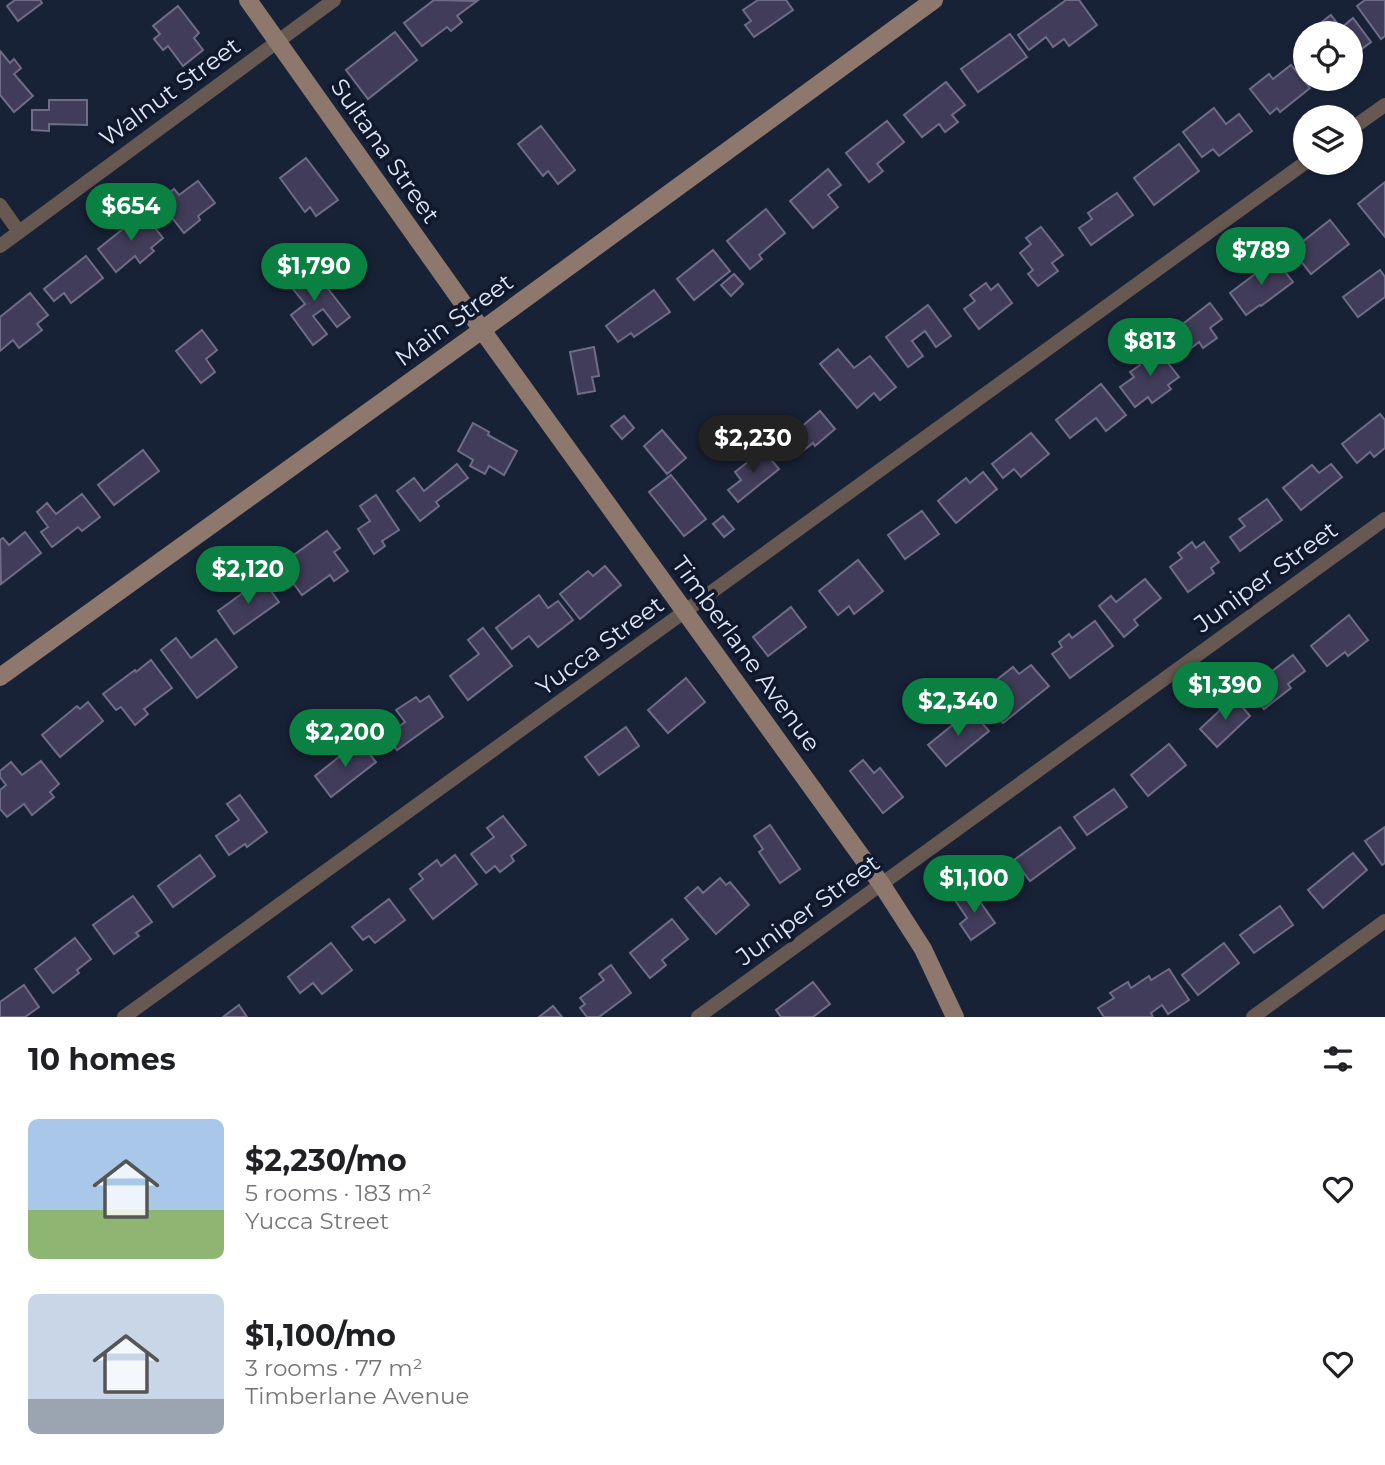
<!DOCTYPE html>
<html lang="en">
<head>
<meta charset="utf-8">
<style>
  body { margin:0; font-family:Montserrat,sans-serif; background:#f6f6f6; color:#202124; height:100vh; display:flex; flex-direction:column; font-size:26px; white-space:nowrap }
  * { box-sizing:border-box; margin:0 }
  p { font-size:23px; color:#757577 }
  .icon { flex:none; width:38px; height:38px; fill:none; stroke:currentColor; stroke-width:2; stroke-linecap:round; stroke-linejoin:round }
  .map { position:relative; height:1017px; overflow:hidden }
  .drawer { display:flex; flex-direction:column; background:#fff; flex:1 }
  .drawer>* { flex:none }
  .controls { position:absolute; left:1293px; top:21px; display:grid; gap:14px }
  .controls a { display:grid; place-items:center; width:70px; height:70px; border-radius:50%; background:#fff; box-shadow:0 2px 5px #0004; font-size:35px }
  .price { position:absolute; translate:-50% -60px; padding:0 16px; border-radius:24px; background:#0b8043; color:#fff; font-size:23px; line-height:46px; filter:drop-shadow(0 2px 4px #0008) }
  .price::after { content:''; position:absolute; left:50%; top:42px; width:21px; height:16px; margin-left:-10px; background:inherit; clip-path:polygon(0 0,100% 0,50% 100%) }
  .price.current { background:#222; color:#fff }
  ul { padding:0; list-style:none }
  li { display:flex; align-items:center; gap:21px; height:175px; padding:0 28px }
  li span { display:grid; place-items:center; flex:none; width:196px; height:140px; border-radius:10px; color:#555 }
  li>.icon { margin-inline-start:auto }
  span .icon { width:84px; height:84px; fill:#fffc; stroke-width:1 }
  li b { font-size:30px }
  h2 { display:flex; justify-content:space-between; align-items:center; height:84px; padding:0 28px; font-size:30px }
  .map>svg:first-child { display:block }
  .building { fill:#403c59; stroke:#6e6c87; stroke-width:2 }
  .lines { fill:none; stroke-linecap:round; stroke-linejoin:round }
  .street { stroke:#675852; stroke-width:14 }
  .secondary { stroke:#8e776c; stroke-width:18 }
  .labels { text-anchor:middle; stroke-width:7; stroke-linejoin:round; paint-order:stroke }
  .street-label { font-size:24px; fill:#dfe7f6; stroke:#0f182d }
</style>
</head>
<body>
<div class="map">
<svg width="1385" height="1017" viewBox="0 0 1385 1017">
  <rect width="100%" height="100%" fill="#182237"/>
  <g class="building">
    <path d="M15,0H40L42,3L18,21L7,6Z"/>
    <path d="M434,0L477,1L457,16L462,22L451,31L447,27L422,46L404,23Z"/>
    <path d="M758,0H786L793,10L754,37L745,25L751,21L743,10Z"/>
    <path d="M1066,0H1079L1097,25L1069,46L1064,39L1053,47L1046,37L1029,50L1018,35Z"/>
    <path d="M1365,0H1385V36L1381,39L1357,6Z"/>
    <path d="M178,6L199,33L194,38L203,50L183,66L168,46L163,50L154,39L160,34L153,26Z"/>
    <path d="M1331,15L1341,28L1353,18L1371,42L1351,57V33H1312L1310,31Z"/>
    <path d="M395,32L417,60L368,99L346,70Z"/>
    <path d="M1010,34L1027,57L978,92L961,69Z"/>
    <path d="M0,51L10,63L14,59L21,68L14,74L33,96L14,112L0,95Z"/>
    <path d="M1291,65L1310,88L1280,112L1277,108L1270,114L1250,89L1269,74L1273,79Z"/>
    <path d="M946,82L965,105L952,115L958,122L945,132L939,124L922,137L904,115Z"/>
    <path d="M49,100H87V125L49,124V131L32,130V110H49Z"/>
    <path d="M1214,108L1226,124L1239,114L1252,131L1219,156L1213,149L1202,157L1183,132Z"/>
    <path d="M887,121L904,142L877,164L883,171L869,182L846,153Z"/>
    <path d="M541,126L575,170L558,184L548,171L543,176L518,144Z"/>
    <path d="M1179,144L1199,171L1154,205L1134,178Z"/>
    <path d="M306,158L338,200L316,216L310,207L305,212L280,178Z"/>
    <path d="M828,169L841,185L828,195L838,207L813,228L790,201Z"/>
    <path d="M198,181L215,203L198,216L200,220L184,233L159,201L174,189L179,195Z"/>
    <path d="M1385,182V237L1358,204Z"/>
    <path d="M1117,193L1133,215L1091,245L1079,228L1092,219L1088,213Z"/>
    <path d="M766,209L785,233L759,255L762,259L750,269L727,241Z"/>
    <path d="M143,213L163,238L151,248L154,251L140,263L135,256L116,272L98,249Z"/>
    <path d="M1330,220L1349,244L1311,274L1292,250Z"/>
    <path d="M1041,227L1063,255L1052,263L1058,271L1038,286L1028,274L1033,270L1020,253L1031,244L1026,238Z"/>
    <path d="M713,250L730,271L694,300L677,279Z"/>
    <path d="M86,256L103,278L71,303L64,293L54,301L44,289Z"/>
    <path d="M1275,259L1293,282L1261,306L1260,305L1246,315L1230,293Z"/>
    <path d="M307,262L350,317L337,327L323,309L313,316L327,334L313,345L291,315L305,304L285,279Z"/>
    <path d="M1380,270L1385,277V297L1358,317L1343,297Z"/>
    <path d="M734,274L743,284L731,296L721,285Z"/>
    <path d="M986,283L991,290L998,284L1012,303L979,329L964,309L975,301L970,295Z"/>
    <path d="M654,290L670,312L634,337L631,333L618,342L606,326Z"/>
    <path d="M30,293L48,315L37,324L42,330L19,348L13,340L0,351V317Z"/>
    <path d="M1210,303L1222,319L1210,328L1217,338L1203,348L1199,342L1190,349L1175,330Z"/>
    <path d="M928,305L951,336L936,347L925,331L912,341L923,356L908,367L886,337Z"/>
    <path d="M202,330L217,350L206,359L215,372L201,383L176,351Z"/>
    <path d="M1153,344L1179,377L1168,385L1171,389L1152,403L1148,397L1135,407L1120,387L1134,377L1130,372L1140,365L1135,358Z"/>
    <path d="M594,347L599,376L592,377L595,391L578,394L570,352Z"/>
    <path d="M838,349L854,368L870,356L896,387L880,400L874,393L857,408L820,364Z"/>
    <path d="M1101,384L1126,415L1106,431L1096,418L1070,438L1056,420Z"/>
    <path d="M820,411L835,429L815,446L813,443L799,454L786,440Z"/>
    <path d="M1380,414L1385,420V448L1374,457L1370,452L1357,463L1342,444Z"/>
    <path d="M624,416L634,428L622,439L611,426Z"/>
    <path d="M473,423L489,432L488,435L517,451L504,475L489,466L485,474L470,466L473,460L458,451Z"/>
    <path d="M662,430L686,458L667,474L644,446Z"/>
    <path d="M1031,433L1049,454L1021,477L1014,469L1003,478L992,464Z"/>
    <path d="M143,450L159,471L114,505L98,485Z"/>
    <path d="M763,450L779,469L738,502L728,490L741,480L735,472Z"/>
    <path d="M457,464L468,478L436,502L439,506L420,521L397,491L414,478L424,491Z"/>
    <path d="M1331,464L1342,477L1301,510L1283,488L1312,465L1319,473Z"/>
    <path d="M983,472L997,489L956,523L938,501L966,478L970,483Z"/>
    <path d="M671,475L706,519L684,536L649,492Z"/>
    <path d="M82,494L100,517L82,531L78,527L52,547L41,532L48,527L37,512L47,503L56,514Z"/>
    <path d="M376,495L399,530L382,541L385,546L374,554L358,529L370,521L360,506Z"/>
    <path d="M1267,499L1282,520L1240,551L1230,537L1245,526L1239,519Z"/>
    <path d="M922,511L939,534L905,559L888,535Z"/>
    <path d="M723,516L734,529L724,537L713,524Z"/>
    <path d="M327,531L340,548L334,552L348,571L334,581L330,575L302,595L280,565Z"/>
    <path d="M25,532L41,553L1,584L0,540L3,538L9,545Z"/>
    <path d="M1192,542L1196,548L1204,542L1219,562L1211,568L1214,573L1188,592L1170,567L1182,558L1178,553Z"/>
    <path d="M858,560L883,591L854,614L849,606L838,615L819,591Z"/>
    <path d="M605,566L621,585L580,619L560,594L588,571L593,576Z"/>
    <path d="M262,579L279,602L234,634L218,611Z"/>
    <path d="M1145,579L1161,598L1134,620L1138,625L1124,637L1099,606L1111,596L1116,602Z"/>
    <path d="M539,595L548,608L558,601L573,620L538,647L529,636L512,649L496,628Z"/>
    <path d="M791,607L806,627L768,656L753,637Z"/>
    <path d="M1349,615L1368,640L1348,656L1345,652L1327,666L1311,646Z"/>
    <path d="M1095,621L1113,646L1070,678L1052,654L1062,647L1059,642L1069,634L1072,638Z"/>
    <path d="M483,628L512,666L468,700L450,676L479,654L468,640Z"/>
    <path d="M176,638L191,658L216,639L237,667L197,698L161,650Z"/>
    <path d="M1293,655L1305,671L1288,684L1291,688L1264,709L1249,689Z"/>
    <path d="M151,660L172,688L144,709L148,714L135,725L121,707L116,710L103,694L135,670L136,672Z"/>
    <path d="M1031,665L1049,686L1003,723L979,694L1013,667L1019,674Z"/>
    <path d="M686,678L705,702L668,733L648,710Z"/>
    <path d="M429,696L443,717L397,750L387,735L405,722L396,710L416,697L420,702Z"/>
    <path d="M1234,697L1250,716L1217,747L1200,729Z"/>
    <path d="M88,702L103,721L60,757L42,735L77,706L80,709Z"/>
    <path d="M971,710L989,731L946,766L928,745Z"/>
    <path d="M626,727L639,746L599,775L585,757Z"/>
    <path d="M359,741L376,762L331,797L315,776Z"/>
    <path d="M1169,744L1186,765L1148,796L1131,775Z"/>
    <path d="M863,760L874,773L880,768L903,797L883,813L850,771Z"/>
    <path d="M41,761L59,784L50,792L54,797L32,815L24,804L7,817L0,809V790L6,785L0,777V771L11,762L22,775Z"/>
    <path d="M1114,789L1127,807L1087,835L1074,817Z"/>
    <path d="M240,795L267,832L247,847L245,844L229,855L216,836L239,820L227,804Z"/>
    <path d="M503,816L526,845L511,856L514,861L500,872L495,866L486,873L471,854L494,837L487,828Z"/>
    <path d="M770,825L800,869L780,883L759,852L763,849L754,836Z"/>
    <path d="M1060,827L1075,848L1030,881L1014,860Z"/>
    <path d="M1385,827V863L1382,865L1365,841Z"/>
    <path d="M1353,853L1367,870L1323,908L1308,890Z"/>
    <path d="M200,855L215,876L173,907L158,886Z"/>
    <path d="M455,855L477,884L433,919L410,889L423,879L419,874L437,860L441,866Z"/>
    <path d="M720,878L726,885L730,882L749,905L716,934L685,898L698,887L703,893Z"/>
    <path d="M971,889L995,923L971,940L960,924L967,918L955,900Z"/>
    <path d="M133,896L152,922L136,933L139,936L114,954L93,925Z"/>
    <path d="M389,899L405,920L375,943L369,936L363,940L352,927Z"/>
    <path d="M1280,906L1293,925L1254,953L1240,935Z"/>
    <path d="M672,919L688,939L662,960L666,965L650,978L630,953Z"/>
    <path d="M75,938L91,959L77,970L79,973L53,993L35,969Z"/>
    <path d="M331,943L352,970L322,994L313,983L300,993L288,977Z"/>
    <path d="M1224,943L1239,963L1198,995L1182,975Z"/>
    <path d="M611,965L631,993L599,1017H587L580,1008L585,1004L580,998L604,980L599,974Z"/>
    <path d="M1169,969L1189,1000L1168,1014L1162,1005L1151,1013L1153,1017H1104L1098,1008L1114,998L1110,993L1128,982L1131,988L1149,976L1151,980Z"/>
    <path d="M813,982L830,1004L813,1017H781L776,1010Z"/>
    <path d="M24,985L39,1007L25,1017H0V1002Z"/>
    <path d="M239,1005L247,1017H223Z"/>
    <path d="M553,1006L562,1017H539Z"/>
  </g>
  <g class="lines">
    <g class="street">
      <path d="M1351,129L1385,105"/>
      <path d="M0,205L19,232"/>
      <path d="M0,246L334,0"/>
      <path d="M124,1017L1306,162"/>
      <path d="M698,1017L1385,519"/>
      <path d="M1253,1017L1385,921"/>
    </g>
    <g class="secondary">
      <path d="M248,0L482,330L882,885L923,949L955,1017"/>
      <path d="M0,677L482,330L934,0"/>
    </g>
  </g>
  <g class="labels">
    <g class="street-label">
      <text transform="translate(170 92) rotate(-36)" y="8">Walnut Street</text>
      <text transform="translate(385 151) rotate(55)" y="8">Sultana Street</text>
      <text transform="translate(454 320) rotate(-36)" y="8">Main Street</text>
      <text transform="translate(1266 577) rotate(-36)" y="8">Juniper Street</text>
      <text transform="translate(600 646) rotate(-36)" y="8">Yucca Street</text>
      <text transform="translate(746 654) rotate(54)" y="8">Timberlane Avenue</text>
      <text transform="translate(808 910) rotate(-36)" y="8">Juniper Street</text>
    </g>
  </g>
</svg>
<div class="controls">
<a><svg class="icon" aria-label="locate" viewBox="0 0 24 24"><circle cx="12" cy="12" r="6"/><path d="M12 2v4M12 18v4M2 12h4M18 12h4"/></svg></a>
<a><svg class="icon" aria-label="layers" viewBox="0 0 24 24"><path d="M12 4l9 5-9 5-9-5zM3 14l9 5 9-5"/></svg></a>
</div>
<b class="price" style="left:131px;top:243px">$654</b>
<b class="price" style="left:1261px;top:287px">$789</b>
<b class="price" style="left:314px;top:303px">$1,790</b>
<b class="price" style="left:1150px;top:378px">$813</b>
<b class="price current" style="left:753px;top:475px">$2,230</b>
<b class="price" style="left:248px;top:606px">$2,120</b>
<b class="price" style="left:1225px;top:722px">$1,390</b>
<b class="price" style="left:958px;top:738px">$2,340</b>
<b class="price" style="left:345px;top:769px">$2,200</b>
<b class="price" style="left:974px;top:915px">$1,100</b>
</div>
<section class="drawer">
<h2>10 homes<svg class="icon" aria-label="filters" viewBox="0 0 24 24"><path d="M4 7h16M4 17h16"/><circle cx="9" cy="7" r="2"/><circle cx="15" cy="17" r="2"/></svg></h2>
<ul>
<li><span style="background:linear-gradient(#a9c7e8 65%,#8fb573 0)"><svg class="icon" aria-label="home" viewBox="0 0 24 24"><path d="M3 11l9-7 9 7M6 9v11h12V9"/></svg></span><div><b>$2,230/mo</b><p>5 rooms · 183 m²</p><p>Yucca Street</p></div><svg class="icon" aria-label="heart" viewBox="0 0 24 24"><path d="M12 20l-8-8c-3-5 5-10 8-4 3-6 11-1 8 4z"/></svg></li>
<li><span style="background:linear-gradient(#c9d6e8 75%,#9aa5b1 0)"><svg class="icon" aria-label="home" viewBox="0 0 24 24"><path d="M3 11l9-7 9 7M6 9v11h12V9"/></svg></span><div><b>$1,100/mo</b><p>3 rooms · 77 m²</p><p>Timberlane Avenue</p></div><svg class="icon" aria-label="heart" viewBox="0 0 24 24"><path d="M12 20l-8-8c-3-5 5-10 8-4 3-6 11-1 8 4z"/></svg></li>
</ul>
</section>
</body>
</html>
